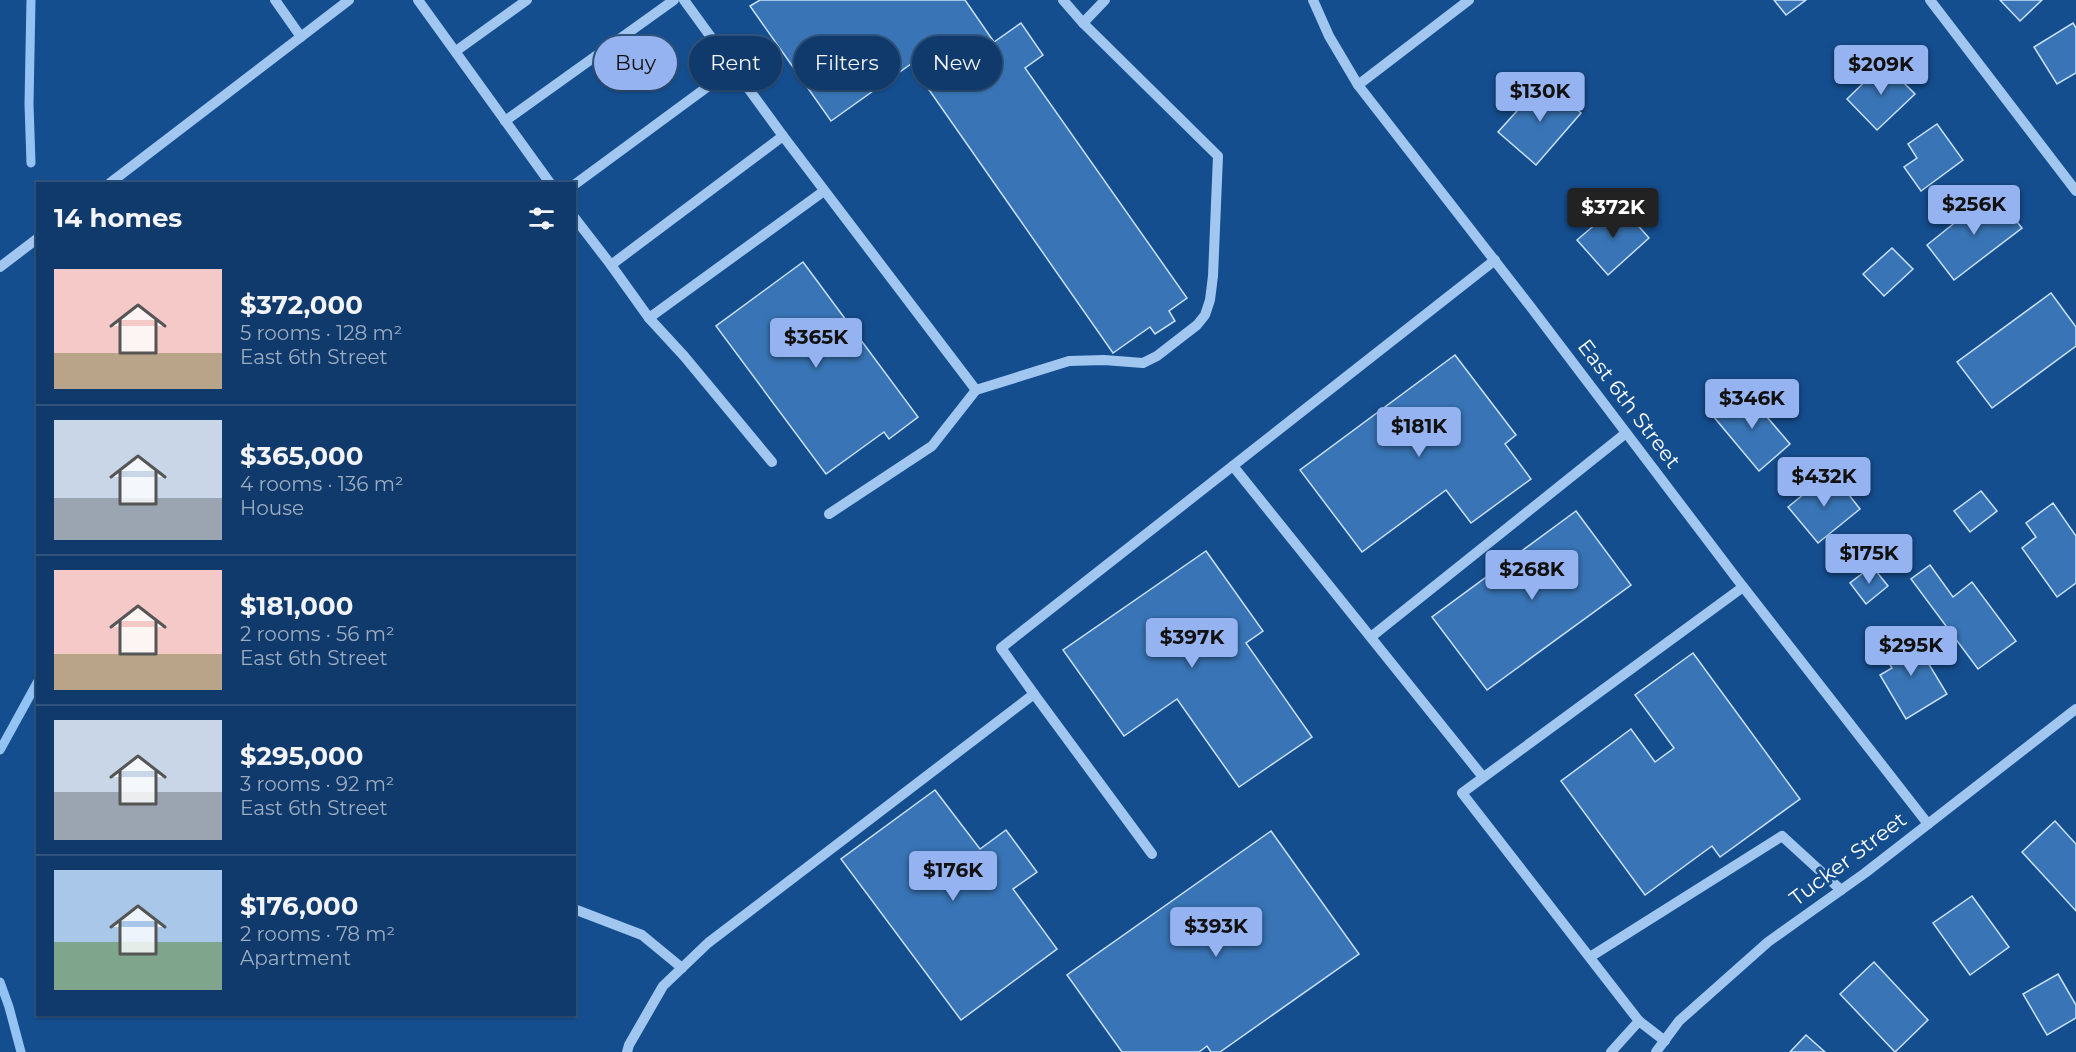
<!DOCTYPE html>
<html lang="en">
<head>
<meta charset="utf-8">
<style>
  body { margin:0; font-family:Montserrat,sans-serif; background:#1e4573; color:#f1f3f6; height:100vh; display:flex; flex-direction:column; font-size:22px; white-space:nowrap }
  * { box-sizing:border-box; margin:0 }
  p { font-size:20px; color:#9cadc1 }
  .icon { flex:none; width:33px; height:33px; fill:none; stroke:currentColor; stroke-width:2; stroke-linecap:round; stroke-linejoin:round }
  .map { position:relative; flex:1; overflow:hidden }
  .drawer { position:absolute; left:36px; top:182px; width:540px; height:834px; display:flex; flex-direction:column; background:#103a6b; border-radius:0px; box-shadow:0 2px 4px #0004,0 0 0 2px #30547e }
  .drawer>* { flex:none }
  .guide { position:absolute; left:594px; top:36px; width:570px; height:54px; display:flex; gap:12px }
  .price { position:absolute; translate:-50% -51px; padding:0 14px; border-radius:6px; background:#95b2f1; color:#111; font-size:20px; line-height:39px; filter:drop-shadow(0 2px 3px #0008) }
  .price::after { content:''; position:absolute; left:50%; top:36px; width:18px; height:14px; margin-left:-9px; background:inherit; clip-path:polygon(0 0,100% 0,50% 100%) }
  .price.current { background:#222; color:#fff }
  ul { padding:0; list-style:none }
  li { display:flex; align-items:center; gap:18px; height:150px; padding:0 18px }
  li+li { border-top:2px solid #30547e }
  li span { display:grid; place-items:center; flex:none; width:168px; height:120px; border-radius:0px; color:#555 }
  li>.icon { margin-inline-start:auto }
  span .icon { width:72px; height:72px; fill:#fffc; stroke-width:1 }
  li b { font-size:26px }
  h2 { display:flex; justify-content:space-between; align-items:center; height:72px; padding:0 18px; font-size:26px }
  .tag { padding:0 21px; border-radius:27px; background:#103a6b; box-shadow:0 2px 4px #0004,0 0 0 2px #30547e; font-size:21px; line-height:54px }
  .tag.current { background:#95b2f1; color:#111 }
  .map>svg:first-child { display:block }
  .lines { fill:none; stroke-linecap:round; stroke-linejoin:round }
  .stream { stroke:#93c3f3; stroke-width:9 }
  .building { fill:#3975b6; stroke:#c8e1fc; stroke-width:1.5 }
  .minor { stroke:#a1c7f0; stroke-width:10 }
  .labels { text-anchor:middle; stroke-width:6; stroke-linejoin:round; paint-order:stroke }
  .street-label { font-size:21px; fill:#fff; stroke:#154e8f }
</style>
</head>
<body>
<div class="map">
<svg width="2076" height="1052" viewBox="0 0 2076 1052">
  <rect width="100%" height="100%" fill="#154e8f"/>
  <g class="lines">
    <g class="stream">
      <path d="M31,163L29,104L31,0"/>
      <path d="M0,750L38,681"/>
      <path d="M0,982L9,1007L21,1052"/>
    </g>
  </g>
  <g class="building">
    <path d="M760,0H965L994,42L1021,23L1043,55L1025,68L1187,298L1169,311L1175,321L1155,334L1150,327L1113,353L911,64L831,121L750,6Z"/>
    <path d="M1774,0H1806L1786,15Z"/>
    <path d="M2000,0H2042L2020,21Z"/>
    <path d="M2073,23L2076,28V73L2057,84L2034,47Z"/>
    <path d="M1884,63L1915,94L1877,130L1847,99Z"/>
    <path d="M1544,81L1581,113L1536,165L1498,132Z"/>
    <path d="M1937,124L1963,160L1921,191L1904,167L1917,158L1908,144Z"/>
    <path d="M1993,192L2022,228L1954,280L1927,245Z"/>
    <path d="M1619,204L1649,238L1608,275L1577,240Z"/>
    <path d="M1892,248L1913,269L1884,296L1863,274Z"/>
    <path d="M803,262L918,417L889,439L884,432L826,474L716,326Z"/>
    <path d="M2051,293L2076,327V346L1992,408L1957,362Z"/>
    <path d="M1455,355L1516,435L1505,444L1531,479L1471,523L1446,490L1362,552L1300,470Z"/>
    <path d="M1744,390L1790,444L1759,471L1713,416Z"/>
    <path d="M1831,472L1860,509L1818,543L1788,507Z"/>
    <path d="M1981,491L1997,511L1970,532L1954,511Z"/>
    <path d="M2053,503L2076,536V583L2057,597L2022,548L2036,537L2026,523Z"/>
    <path d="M1576,511L1631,585L1487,690L1432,617Z"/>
    <path d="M1206,551L1263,631L1246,643L1312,737L1239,787L1177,699L1124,736L1063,650Z"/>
    <path d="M1930,565L1953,597L1972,582L2016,641L1978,669L1911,579Z"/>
    <path d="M1872,566L1888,586L1866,604L1850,583Z"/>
    <path d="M1910,633L1947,694L1906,719L1880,675L1892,668L1881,650Z"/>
    <path d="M1693,653L1800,799L1720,857L1712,846L1645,895L1561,781L1631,729L1655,762L1674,748L1635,695Z"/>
    <path d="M935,790L980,849L1006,830L1037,872L1013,889L1057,949L961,1020L841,859Z"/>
    <path d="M2055,821L2076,844V911L2022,852Z"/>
    <path d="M1271,831L1359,954L1220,1052H1211L1207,1046L1199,1052H1122L1067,975Z"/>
    <path d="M1972,896L2009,947L1970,975L1933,923Z"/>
    <path d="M1874,962L1928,1020L1895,1052L1840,994Z"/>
    <path d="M2058,974L2076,1005V1018L2047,1035L2023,994Z"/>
    <path d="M1806,1035L1825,1052H1790Z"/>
  </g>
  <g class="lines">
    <g class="minor">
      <path d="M275,0L301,37"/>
      <path d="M418,0L550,183"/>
      <path d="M684,0L783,136"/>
      <path d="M1063,0L1083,23"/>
      <path d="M1313,0L1329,36L1358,85L1530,306L1737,579L1928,824"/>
      <path d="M1930,0L2076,191"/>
      <path d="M456,51L527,0"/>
      <path d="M1358,85L1469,0"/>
      <path d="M505,121L674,0"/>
      <path d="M110,183L349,0"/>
      <path d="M574,185L733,68"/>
      <path d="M574,217L611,265L783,136L976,390L1069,361L1104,360L1143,363L1157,356L1197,325L1205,315L1210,300L1213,276L1218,156L1083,23L1105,0"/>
      <path d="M611,265L649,318L824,191"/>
      <path d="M0,267L38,238"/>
      <path d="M649,318L684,356L772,462"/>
      <path d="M1233,466L1483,777"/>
      <path d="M829,514L932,446L976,390"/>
      <path d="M1371,637L1626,433"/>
      <path d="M1034,694L1152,854"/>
      <path d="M574,909L642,935L682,968"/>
      <path d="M1590,957L1782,836L1841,890"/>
      <path d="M1639,1021L1462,793L1743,587"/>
      <path d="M627,1052L629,1045L663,986L708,943L1034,694L1001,648L1495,260"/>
      <path d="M1611,1052L1639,1021L1665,1041"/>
      <path d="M1656,1052L1679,1021L1768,942L1865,873L2076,709"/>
    </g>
  </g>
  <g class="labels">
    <g class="street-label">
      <text transform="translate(1629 404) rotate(53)" y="7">East 6th Street</text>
      <text transform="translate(1848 859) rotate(-37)" y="7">Tucker Street</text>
    </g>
  </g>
</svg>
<b class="price" style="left:1881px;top:96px">$209K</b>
<b class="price" style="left:1540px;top:123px">$130K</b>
<b class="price" style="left:1974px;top:236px">$256K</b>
<b class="price current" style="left:1613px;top:239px">$372K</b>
<b class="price" style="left:816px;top:369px">$365K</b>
<b class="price" style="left:1752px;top:430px">$346K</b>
<b class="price" style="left:1419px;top:458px">$181K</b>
<b class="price" style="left:1824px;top:508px">$432K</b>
<b class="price" style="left:1869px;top:585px">$175K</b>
<b class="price" style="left:1532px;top:601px">$268K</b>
<b class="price" style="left:1192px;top:669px">$397K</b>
<b class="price" style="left:1911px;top:677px">$295K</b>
<b class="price" style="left:953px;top:902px">$176K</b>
<b class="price" style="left:1216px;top:958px">$393K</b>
<div class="guide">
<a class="tag current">Buy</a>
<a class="tag">Rent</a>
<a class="tag">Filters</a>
<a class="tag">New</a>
</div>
<section class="drawer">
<h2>14 homes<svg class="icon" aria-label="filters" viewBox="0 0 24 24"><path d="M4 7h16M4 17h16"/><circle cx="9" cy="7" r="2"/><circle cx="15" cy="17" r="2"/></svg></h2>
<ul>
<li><span style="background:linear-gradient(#f6c9c9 70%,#b9a48a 0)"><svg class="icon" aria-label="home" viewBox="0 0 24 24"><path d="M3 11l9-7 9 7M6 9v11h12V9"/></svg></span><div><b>$372,000</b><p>5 rooms · 128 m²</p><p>East 6th Street</p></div></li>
<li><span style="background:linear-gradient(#c9d6e8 65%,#9aa5b1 0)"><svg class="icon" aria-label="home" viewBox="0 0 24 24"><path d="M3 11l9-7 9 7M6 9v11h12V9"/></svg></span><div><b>$365,000</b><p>4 rooms · 136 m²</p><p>House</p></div></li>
<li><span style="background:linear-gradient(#f6c9c9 70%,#b9a48a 0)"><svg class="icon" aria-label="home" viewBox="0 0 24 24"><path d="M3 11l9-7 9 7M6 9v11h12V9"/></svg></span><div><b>$181,000</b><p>2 rooms · 56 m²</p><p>East 6th Street</p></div></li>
<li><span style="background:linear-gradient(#c9d6e8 60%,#9aa5b1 0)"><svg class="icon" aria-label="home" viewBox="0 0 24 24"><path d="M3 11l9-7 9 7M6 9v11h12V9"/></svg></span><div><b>$295,000</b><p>3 rooms · 92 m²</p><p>East 6th Street</p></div></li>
<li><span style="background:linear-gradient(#a9c7e8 60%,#7fa58c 0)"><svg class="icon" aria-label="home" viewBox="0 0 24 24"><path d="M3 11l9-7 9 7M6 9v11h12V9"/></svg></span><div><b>$176,000</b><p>2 rooms · 78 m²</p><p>Apartment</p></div></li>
</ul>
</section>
</div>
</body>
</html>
